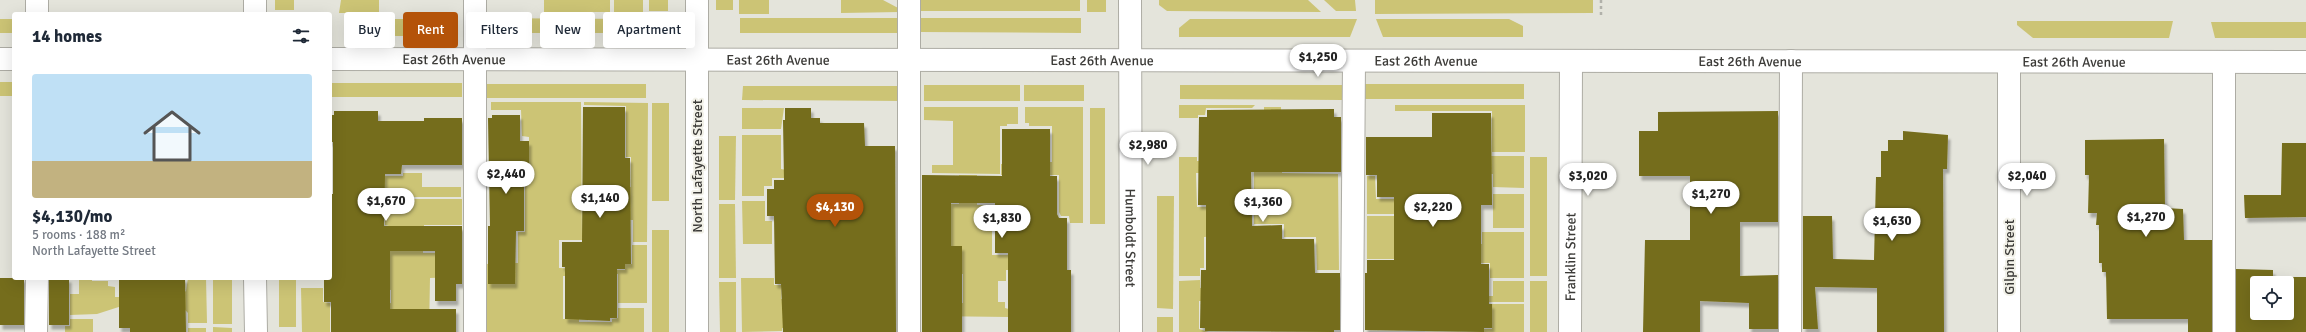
<!DOCTYPE html>
<html lang="en">
<head>
<meta charset="utf-8">
<style>
  body { margin:0; font-family:Signika,sans-serif; background:#f2f2f3; color:#1f2937; height:100vh; display:flex; flex-direction:column; font-size:15px; white-space:nowrap }
  * { box-sizing:border-box; margin:0 }
  p { font-size:13px; color:#747a83 }
  .icon { flex:none; width:22px; height:22px; fill:none; stroke:currentColor; stroke-width:2; stroke-linecap:round; stroke-linejoin:round }
  .map { position:relative; flex:1; overflow:hidden }
  .side { position:absolute; left:12px; top:12px; width:320px; height:268px; display:flex; flex-direction:column; background:#fff; border-radius:4px; box-shadow:0 4px 16px #0002 }
  .side>* { flex:none }
  .hud { position:absolute; left:344px; top:12px; width:380px; height:36px; display:flex; gap:8px }
  .fabs { position:absolute; left:2250px; top:276px; display:grid; gap:8px }
  .fabs a { display:grid; place-items:center; width:44px; height:44px; border-radius:4px; background:#fff; box-shadow:0 4px 16px #0002; font-size:20px }
  .price { position:absolute; translate:-50% -34px; padding:0 9px; border-radius:14px; background:#fff; color:#222; font-size:13px; line-height:26px; filter:drop-shadow(0 1px 2px #0008) }
  .price::after { content:''; position:absolute; left:50%; top:24px; width:12px; height:9px; margin-left:-6px; background:inherit; clip-path:polygon(0 0,100% 0,50% 100%) }
  .price.on { background:#b45309; color:#fff }
  ul { padding:0; list-style:none }
  li { display:grid; align-content:center; gap:8px; height:212px; padding:0 20px }
  li+li { border-top:1px solid #e0e1e3 }
  li span { display:grid; place-items:center; height:124px; border-radius:4px; color:#555 }
  li>.icon { margin-inline-start:auto }
  span .icon { width:72px; height:72px; fill:#fffc; stroke-width:1 }
  li b { font-size:17px }
  h2 { display:flex; justify-content:space-between; align-items:center; height:48px; padding:0 20px; font-size:17px }
  .chip { padding:0 14px; border-radius:4px; background:#fff; box-shadow:0 4px 16px #0002; font-size:14px; line-height:36px }
  .chip.on { background:#b45309; color:#fff }
  .map>svg:first-child { display:block }
  .green { fill:#ccc475 }
  .building { fill:#756d1a; fill-rule:evenodd; filter:url(#shadow) }
  .lines { fill:none; stroke-linecap:round; stroke-linejoin:round }
  .minor-casing { stroke:#adaca4; stroke-width:24 }
  .path { stroke:#b1b1aa; stroke-width:2.5; stroke-dasharray:3 3; stroke-linecap:butt }
  .minor { stroke:#fff; stroke-width:22 }
  .labels { text-anchor:middle; stroke-width:4; stroke-linejoin:round; paint-order:stroke }
  .street-label { font-size:14px; fill:#3c3b38; stroke:#f2f1e8 }
</style>
</head>
<body>
<div class="map">
<svg width="2306" height="332" viewBox="0 0 2306 332">
  <defs>
    <filter id="shadow"><feDropShadow dx="2.5" dy="4.5" stdDeviation="1" flood-color="#0004"/></filter>
  </defs>
  <rect width="100%" height="100%" fill="#e4e4db"/>
  <g class="green">
    <rect x="275" y="0" width="19" height="10"/>
    <path d="M341,0H379V13H339Z"/>
    <rect x="544" y="0" width="66" height="12"/>
    <rect x="614" y="0" width="29" height="13"/>
    <rect x="649" y="0" width="19" height="11"/>
    <rect x="716" y="0" width="17" height="10"/>
    <rect x="739" y="0" width="30" height="14"/>
    <path d="M841,0H883L900,9V12L841,13Z"/>
    <rect x="920" y="0" width="160" height="11"/>
    <rect x="1087" y="0" width="19" height="12"/>
    <path d="M1159,0H1308L1321,12L1167,11L1159,5Z"/>
    <path d="M1324,0H1355L1356,11H1336Z"/>
    <path d="M1375,0H1593V13L1375,14Z"/>
    <path d="M482,18L643,19V33H482Z"/>
    <rect x="740" y="18" width="161" height="15"/>
    <path d="M920,18H1081V33L920,32Z"/>
    <rect x="0" y="19" width="14" height="14"/>
    <rect x="384" y="19" width="59" height="17"/>
    <path d="M1190,19H1357L1350,37H1179V28Z"/>
    <path d="M1376,19H1509L1523,26V37H1383Z"/>
    <path d="M2017,21H2173L2169,38H2033L2017,25Z"/>
    <path d="M2211,22H2306V38H2215Z"/>
    <rect x="0" y="82" width="14" height="14"/>
    <rect x="330" y="83" width="132" height="14"/>
    <rect x="485" y="84" width="161" height="14"/>
    <rect x="1362" y="84" width="162" height="15"/>
    <rect x="924" y="85" width="96" height="16"/>
    <rect x="1024" y="85" width="60" height="16"/>
    <path d="M1180,85H1343V100L1180,99Z"/>
    <path d="M743,86H905V101L742,100Z"/>
    <path d="M491,102H581L582,240H559V268L582,269L574,276H563V319H579V322H612V319L618,318V308H644V332H486V264L518,263V232H525V174L529,173V137L522,136L521,110H491Z"/>
    <path d="M584,102L648,103L647,242H633V220H625V187H631V157H626V106L584,105Z"/>
    <rect x="652" y="103" width="17" height="98"/>
    <path d="M1179,105H1255L1252,108H1206L1205,115H1198V118H1179Z"/>
    <path d="M1395,105H1525V152H1492V111H1395Z"/>
    <path d="M924,107H1018V124H1007V126H1000V174L932,173V165H953V121L924,120Z"/>
    <path d="M1025,107H1083V223H1070L1069,216H1061L1059,212V175H1001V164H1031V162H1052V126H1029V123H1025Z"/>
    <path d="M1264,107H1281L1282,173L1338,174L1339,270H1317L1316,237H1284V224H1254V169H1264Z"/>
    <path d="M742,108H784L781,129H742Z"/>
    <rect x="1090" y="108" width="15" height="116"/>
    <path d="M742,135H781V169L830,178H772V186H764V196H742Z"/>
    <path d="M719,136H736L735,200H719Z"/>
    <path d="M1474,156H1524V188L1493,187V174H1452Z"/>
    <path d="M1179,157H1197V161H1206V173H1196L1197,207L1252,206V224L1215,236L1204,237V268H1200V276H1179Z"/>
    <rect x="1530" y="157" width="17" height="119"/>
    <path d="M403,173H422V187H461V197H385V193H380V176H403Z"/>
    <path d="M959,175H977V205H1057V213L1010,212L1003,230H992V255H1015L1046,270H1006V281H998V302H1005V308L1009,309V317L929,316V304L963,303V274H924V204H959Z"/>
    <path d="M1367,176H1375L1376,199H1407L1410,214H1367Z"/>
    <rect x="1493" y="194" width="31" height="34"/>
    <path d="M1157,196H1174L1173,309L1157,308Z"/>
    <path d="M385,199H462V225H424V236H389V226L385,225Z"/>
    <path d="M742,201H765V221H772V244H743Z"/>
    <path d="M719,204H735L736,278H719Z"/>
    <path d="M1367,216H1394V237H1409L1400,259H1367Z"/>
    <rect x="652" y="230" width="17" height="102"/>
    <path d="M1482,232H1524V278H1490V263H1430V244H1482Z"/>
    <path d="M423,238V253H456L457,277L430,278L429,332H390L383,304L391,303V290L383,289L385,250Z"/>
    <path d="M632,245H647V303H618V274H612V270H625V264H632Z"/>
    <path d="M79,278H92V281H108V286L115,287V297H128V304L97,314L70,315V294H79Z"/>
    <path d="M188,278H206L207,323H188V313L175,299L186,291Z"/>
    <rect x="213" y="278" width="19" height="46"/>
    <rect x="279" y="278" width="17" height="49"/>
    <path d="M741,278H774V285H781V299L842,298L866,328H782V331L742,332Z"/>
    <path d="M1200,280V288H1205V301H1199V329L1209,332H1179V281Z"/>
    <path d="M1493,281H1524V302H1431V296H1493Z"/>
    <rect x="1530" y="281" width="17" height="51"/>
    <path d="M719,282H736V332H720Z"/>
    <path d="M301,288H323V302L330,303V332H302Z"/>
    <path d="M1492,304H1524V332H1484V329H1492Z"/>
    <rect x="1157" y="317" width="16" height="15"/>
    <path d="M70,319H93V332H65V326H70Z"/>
    <path d="M213,327L232,328V332H213Z"/>
    <rect x="188" y="328" width="18" height="4"/>
  </g>
  <g class="building">
    <path d="M583,107H625V158H630L631,264H625V269H617V318H610V321L565,319V267H562V242H582Z"/>
    <path d="M785,108H811V118H820V123H864L865,146H895L896,332H783L781,284H775L774,216H767V189H774V180H784L783,120H785Z"/>
    <path d="M1334,109V117H1341V172H1251L1252,226L1282,225V239H1314L1315,273H1340V330H1334V332L1205,331V328H1200L1201,270H1206V205H1198L1199,117H1207V110Z"/>
    <path d="M334,111H378V121H424V118H462V165H402L401,174H385L384,226H462V284H456V301H435V251H390V309H456V332H331V302H324V278H330V194H333V142H330V115H334Z"/>
    <path d="M1778,111V222H1740V276L1778,275V329H1749V303L1700,301V332H1643L1645,240H1690V176H1639V131H1658V112Z"/>
    <path d="M1432,113H1491L1492,205H1481V264H1489V304H1492V328H1484V332L1365,330V273H1367V260H1394V197H1377V175H1366V137H1432Z"/>
    <path d="M492,115H520V141H529V172H524V231H516L515,284H488V226H490L488,118H492Z"/>
    <path d="M1002,129H1050V176H1057V214L1059,218H1067V270H1071V332H1008V253H995V203H951V246H962V332H922V175L1002,176Z"/>
    <path d="M1903,131L1948,135L1947,169H1943L1944,332H1877V288L1815,287L1818,329H1803V216H1832L1833,259L1874,260L1876,177H1881V151H1888V140H1903Z"/>
    <path d="M2164,139L2165,208L2183,209L2184,240H2212V332H2188V319H2107L2106,272H2102V263H2099V225H2096L2097,213H2088L2089,175H2085V140Z"/>
    <path d="M2282,143H2306V217L2245,218L2244,195H2281Z"/>
    <path d="M2236,269L2273,270V277H2306V332H2236ZM2257,283H2287V313H2257Z"/>
    <rect x="0" y="278" width="24" height="47"/>
    <rect x="49" y="278" width="20" height="47"/>
    <path d="M119,278H185L186,332H130V328H119Z"/>
  </g>
  <g class="lines">
    <g class="minor-casing">
      <g id="minor">
        <path d="M255,0V14"/>
        <path d="M697,0V332"/>
        <path d="M909,0V332"/>
        <path id="s1" d="M1130,0L1131,332"/>
        <path d="M37,14V0"/>
        <path d="M0,59H14"/>
        <path id="s2" d="M330,59L2306,62"/>
        <path d="M2009,62V332"/>
        <path d="M2224,62V332"/>
        <path d="M255,278L256,332"/>
        <path d="M36,332L37,278"/>
        <path d="M475,332V0"/>
        <path d="M1352,332L1354,61"/>
        <path id="s3" d="M1570,332L1571,61"/>
        <path d="M1790,332L1791,61"/>
      </g>
    </g>
    <path class="path" d="M1601,0V16"/>
    <use href="#minor" class="minor"/>
  </g>
  <g class="labels">
    <g class="street-label">
      <text dy="5" stroke="none"><textPath href="#s2" startOffset="124">East 26th Avenue</textPath></text>
      <text dy="5" stroke="none"><textPath href="#s2" startOffset="448">East 26th Avenue</textPath></text>
      <text dy="5" stroke="none"><textPath href="#s2" startOffset="772">East 26th Avenue</textPath></text>
      <text dy="5" stroke="none"><textPath href="#s2" startOffset="1096">East 26th Avenue</textPath></text>
      <text dy="5" stroke="none"><textPath href="#s2" startOffset="1420">East 26th Avenue</textPath></text>
      <text dy="5" stroke="none"><textPath href="#s2" startOffset="1744">East 26th Avenue</textPath></text>
      <text transform="translate(697 166) rotate(-90)" y="5">North Lafayette Street</text>
      <text dy="5" stroke="none"><textPath href="#s1" startOffset="238">Humboldt Street</textPath></text>
      <text dy="5" stroke="none"><textPath href="#s3" startOffset="75">Franklin Street</textPath></text>
      <text transform="translate(2009 257) rotate(-90)" y="5">Gilpin Street</text>
    </g>
  </g>
</svg>
<div class="fabs">
<a><svg class="icon" aria-label="locate" viewBox="0 0 24 24"><circle cx="12" cy="12" r="6"/><path d="M12 2v4M12 18v4M2 12h4M18 12h4"/></svg></a>
</div>
<b class="price" style="left:1318px;top:78px">$1,250</b>
<b class="price" style="left:1148px;top:166px">$2,980</b>
<b class="price" style="left:506px;top:195px">$2,440</b>
<b class="price" style="left:1588px;top:197px">$3,020</b>
<b class="price" style="left:2027px;top:197px">$2,040</b>
<b class="price" style="left:1711px;top:215px">$1,270</b>
<b class="price" style="left:600px;top:219px">$1,140</b>
<b class="price" style="left:386px;top:222px">$1,670</b>
<b class="price" style="left:1263px;top:223px">$1,360</b>
<b class="price on" style="left:835px;top:228px">$4,130</b>
<b class="price" style="left:1433px;top:228px">$2,220</b>
<b class="price" style="left:2146px;top:238px">$1,270</b>
<b class="price" style="left:1002px;top:239px">$1,830</b>
<b class="price" style="left:1892px;top:242px">$1,630</b>
<div class="hud">
<a class="chip">Buy</a>
<a class="chip on">Rent</a>
<a class="chip">Filters</a>
<a class="chip">New</a>
<a class="chip">Apartment</a>
</div>
<section class="side">
<h2>14 homes<svg class="icon" aria-label="filters" viewBox="0 0 24 24"><path d="M4 7h16M4 17h16"/><circle cx="9" cy="7" r="2"/><circle cx="15" cy="17" r="2"/></svg></h2>
<ul>
<li><span style="background:linear-gradient(#bfe0f5 70%,#c2b280 0)"><svg class="icon" aria-label="home" viewBox="0 0 24 24"><path d="M3 11l9-7 9 7M6 9v11h12V9"/></svg></span><div><b>$4,130/mo</b><p>5 rooms · 188 m²</p><p>North Lafayette Street</p></div></li>
</ul>
</section>
</div>
</body>
</html>
